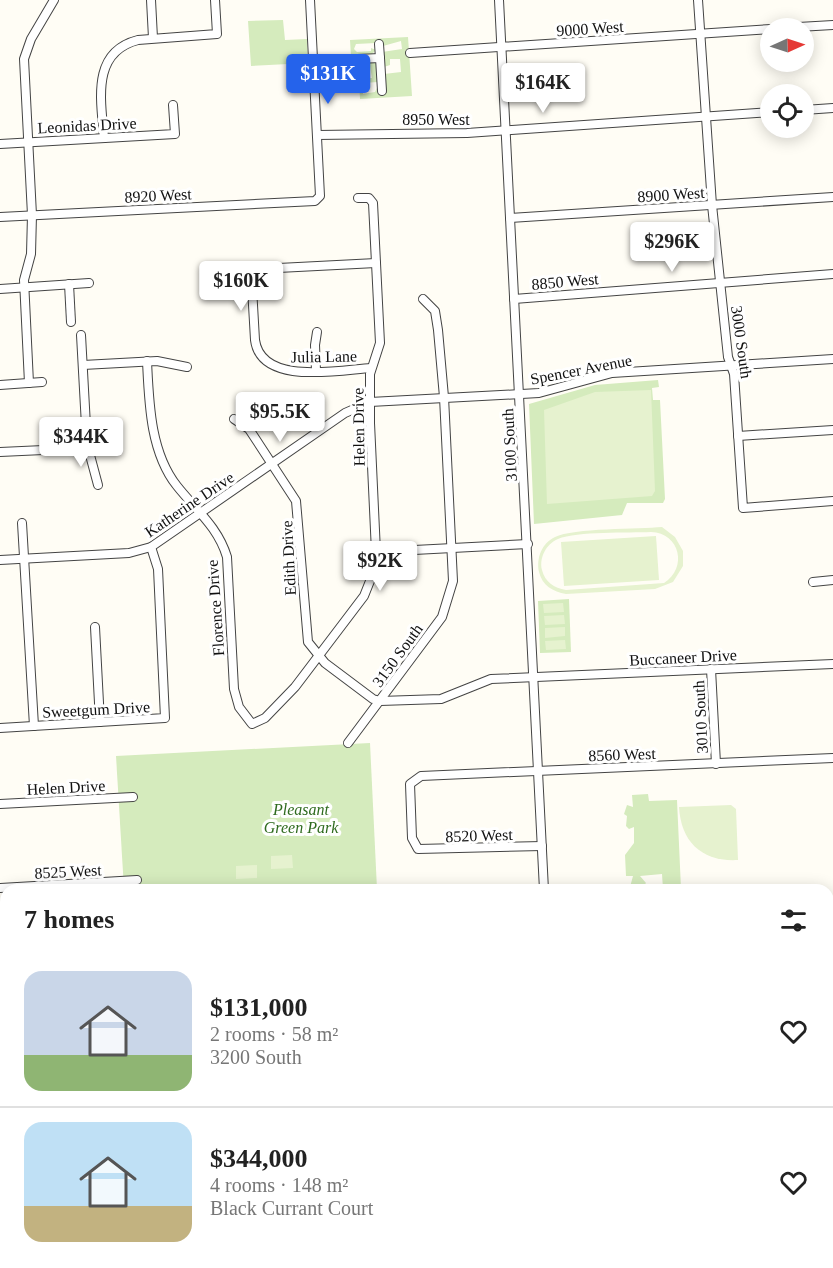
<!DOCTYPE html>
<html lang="en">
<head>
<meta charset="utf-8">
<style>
  body { margin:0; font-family:Georgia,serif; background:#f2f2f2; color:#222; height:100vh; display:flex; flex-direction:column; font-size:22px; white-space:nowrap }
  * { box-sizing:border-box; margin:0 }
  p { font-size:20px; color:#767676 }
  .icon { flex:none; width:33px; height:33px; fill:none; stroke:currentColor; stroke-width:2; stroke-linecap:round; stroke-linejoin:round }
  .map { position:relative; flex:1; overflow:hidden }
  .sheet { position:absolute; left:0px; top:884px; width:834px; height:386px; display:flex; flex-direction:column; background:#fff; border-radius:18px 18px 0 0; box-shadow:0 3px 15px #0003 }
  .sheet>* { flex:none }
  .needle { width:39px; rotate:87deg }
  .buttons { position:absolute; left:760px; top:18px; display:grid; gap:12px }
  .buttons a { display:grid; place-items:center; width:54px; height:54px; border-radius:50%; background:#fff; box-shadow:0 3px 15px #0003; font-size:30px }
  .price { position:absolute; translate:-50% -51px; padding:0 14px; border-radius:6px; background:#fff; color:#222; font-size:20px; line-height:39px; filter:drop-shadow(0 2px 3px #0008) }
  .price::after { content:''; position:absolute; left:50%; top:36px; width:18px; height:14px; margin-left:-9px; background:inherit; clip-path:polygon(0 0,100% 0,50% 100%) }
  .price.current { background:#2563eb; color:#fff }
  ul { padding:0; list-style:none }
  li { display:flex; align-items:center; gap:18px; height:150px; padding:0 24px }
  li+li { border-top:2px solid #e0e0e0 }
  li span { display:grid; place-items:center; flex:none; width:168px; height:120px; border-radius:18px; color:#555 }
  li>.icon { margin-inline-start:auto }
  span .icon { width:72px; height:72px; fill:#fffc; stroke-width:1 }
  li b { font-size:26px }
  h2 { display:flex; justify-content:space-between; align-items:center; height:72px; padding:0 24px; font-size:26px }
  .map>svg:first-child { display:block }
  .green { fill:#d5ebbd }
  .pitch { fill:#e6f2cf; fill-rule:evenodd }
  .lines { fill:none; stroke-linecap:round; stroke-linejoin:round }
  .minor-casing { stroke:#444; stroke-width:10 }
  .major-casing { stroke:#222; stroke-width:12 }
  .minor { stroke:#fff; stroke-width:8 }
  .major { stroke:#f9d66b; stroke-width:9 }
  .labels { text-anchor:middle; stroke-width:6; stroke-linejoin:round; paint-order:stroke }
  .street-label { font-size:16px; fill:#111; stroke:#fff }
  .park-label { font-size:16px; font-style:italic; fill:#2f6b1f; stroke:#fff }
</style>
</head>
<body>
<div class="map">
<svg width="833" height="1268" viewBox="0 0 833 1268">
  <rect width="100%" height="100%" fill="#fffdf5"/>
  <g class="green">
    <path d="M283,20L285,40L307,39L308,63L251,66L248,21Z"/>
    <path d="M408,37L412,96L360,99L359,82L320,84L319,63L324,65L325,80L336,79L334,68H330V63H340L342,80L356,78L355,70L347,67V62L360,63L361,78H372L370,66L366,67V62L374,61L377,66L378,82L363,83V94L375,92L377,88L378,92L381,93L384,74L401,72L400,59H390V65L384,67L382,52L402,49L401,41L383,46L376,43L356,44L354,49L357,52L371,51V48L376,50L371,55L351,56L350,40Z"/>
    <path d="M658,380L659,387L652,388L653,400H660L665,499L663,503H627L622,515L534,524L529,404L595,385Z"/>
    <path d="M569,599L571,652L540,653L538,601Z"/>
    <path d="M370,743L377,889H124L116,756Z"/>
    <path d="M648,794L649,801L677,800L681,889H663L662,874L640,876L646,883L642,888L630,887L633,876H626L625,855L634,843V827L629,829L626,826L627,816L624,814L627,805L633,807L632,795Z"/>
  </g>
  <g class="pitch">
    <path d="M651,390L655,491L652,496L547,504L544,410L595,392Z"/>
    <path d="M662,527L675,537L683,551V566L673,582L655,589L566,594C553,592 542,585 539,572C536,558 542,543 555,537C573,528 639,529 662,527ZM651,532C680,533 688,568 664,583L566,590C554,588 545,582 542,570C539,558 546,544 558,539C577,531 629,533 651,532Z"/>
    <path d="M656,536L659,580L564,586L561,542Z"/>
    <path d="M563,603L564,612L544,613L543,604Z"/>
    <path d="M564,615L565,624L545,625L544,616Z"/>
    <path d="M565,627V636L545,638V628Z"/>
    <path d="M565,640L566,649L546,650L545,641Z"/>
    <path d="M731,805L736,809L738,860C703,862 681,843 679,807Z"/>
    <path d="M292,855L293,868L271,869V856Z"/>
    <path d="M257,865V878L236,879V866Z"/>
  </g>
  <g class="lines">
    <g class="minor-casing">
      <g id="minor">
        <path d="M151,0L153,38"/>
        <path d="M499,0L544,890"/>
        <path d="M698,0L712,205L728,357L734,374L743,508L833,501"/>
        <path d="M781,28L833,25"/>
        <path d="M379,44L380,58"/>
        <path d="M410,53L771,29"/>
        <path d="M313,61L380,58L382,91"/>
        <path d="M804,110L833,108"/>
        <path d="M317,135L467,133L771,112"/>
        <path d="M104,138C101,100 91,52 138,40L217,34L215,0"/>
        <path d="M0,144L175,134L173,105"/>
        <path d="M0,217L315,201L320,196L310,0"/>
        <path d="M510,218L833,197"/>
        <path d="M251,270L255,340C261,386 339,370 371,368"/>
        <path d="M220,274L240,270L376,263"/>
        <path d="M69,284L71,322"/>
        <path d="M0,289L89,283"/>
        <path d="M514,299L833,274"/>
        <path d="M81,335L87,444L98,485"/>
        <path d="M147,361C149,402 150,452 177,486C196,510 218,527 227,557L234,689L239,707L252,724L265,718L295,687L364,596L374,571L376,552L370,423V374L380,343L373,203L369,198H358"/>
        <path d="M83,365L157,361L187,367"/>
        <path d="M316,371L315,345L317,332"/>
        <path d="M29,383L24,280L31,254L32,215L24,59L31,39L54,0"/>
        <path d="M0,385L42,382"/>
        <path d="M234,419L249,429L296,501L308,642L325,663L373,699L380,701L441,699L491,679L833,664"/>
        <path d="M738,436L833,430"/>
        <path d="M0,452L87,448"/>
        <path d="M22,523L34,726"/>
        <path d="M376,552L528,544"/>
        <path d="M0,560L129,553L151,547L345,413L370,402L539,393L612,373L833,359"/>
        <path d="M813,582L833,580"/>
        <path d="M95,627L100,722"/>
        <path d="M711,669L716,764"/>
        <path d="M0,728L165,718L158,569L151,547"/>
        <path d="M348,743L442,617L453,581L444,397L438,330L435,311L423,299"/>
        <path d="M0,804L133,797"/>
        <path d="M542,846L418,849L412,838L410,784L421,776L833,758"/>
        <path d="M0,888L137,880"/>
        <path d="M0,965L6,964"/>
        <path d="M0,1235H6"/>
        <path d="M188,1263V1268"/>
        <path d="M336,1263L337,1268"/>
        <path d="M560,1263L561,1268"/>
      </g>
    </g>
    <g class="major-casing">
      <g id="major">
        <path d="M828,1058H833"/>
        <path d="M0,1100H6"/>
        <path d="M0,1108L6,1107"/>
      </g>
    </g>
    <use href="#minor" class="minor"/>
    <use href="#major" class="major"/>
  </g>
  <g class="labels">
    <g class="street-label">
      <text transform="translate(590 28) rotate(-4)" y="6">9000 West</text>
      <text x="436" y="125">8950 West</text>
      <text transform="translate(87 125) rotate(-3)" y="6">Leonidas Drive</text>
      <text transform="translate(671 194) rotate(-4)" y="6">8900 West</text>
      <text transform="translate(158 195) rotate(-3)" y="6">8920 West</text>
      <text transform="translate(565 281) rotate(-5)" y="6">8850 West</text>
      <text transform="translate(742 342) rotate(82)" y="6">3000 South</text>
      <text transform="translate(324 356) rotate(-1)" y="6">Julia Lane</text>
      <text transform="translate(581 369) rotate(-11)" y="6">Spencer Avenue</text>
      <text transform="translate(358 427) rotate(-91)" y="6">Helen Drive</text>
      <text transform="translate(509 445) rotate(-93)" y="6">3100 South</text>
      <text transform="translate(189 504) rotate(-34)" y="6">Katherine Drive</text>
      <text transform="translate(288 558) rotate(-93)" y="6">Edith Drive</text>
      <text transform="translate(215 608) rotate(-94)" y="6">Florence Drive</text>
      <text transform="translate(397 655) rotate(-54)" y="6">3150 South</text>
      <text transform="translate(683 657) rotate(-3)" y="6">Buccaneer Drive</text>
      <text transform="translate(96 709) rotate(-3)" y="6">Sweetgum Drive</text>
      <text transform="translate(700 717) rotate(-93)" y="6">3010 South</text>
      <text transform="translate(622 754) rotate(-2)" y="6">8560 West</text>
      <text transform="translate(66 787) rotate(-3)" y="6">Helen Drive</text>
      <text transform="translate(479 835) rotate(-2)" y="6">8520 West</text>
      <text transform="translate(68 871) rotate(-3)" y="6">8525 West</text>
    </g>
    <g class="park-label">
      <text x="301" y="815">Pleasant<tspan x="301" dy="18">Green Park</tspan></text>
    </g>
  </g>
</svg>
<div class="buttons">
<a><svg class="needle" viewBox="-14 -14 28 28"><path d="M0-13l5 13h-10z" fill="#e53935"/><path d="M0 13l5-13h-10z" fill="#767676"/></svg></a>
<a><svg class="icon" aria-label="locate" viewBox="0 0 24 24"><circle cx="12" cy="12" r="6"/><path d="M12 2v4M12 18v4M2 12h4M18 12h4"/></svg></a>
</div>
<b class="price current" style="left:328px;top:105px">$131K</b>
<b class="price" style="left:543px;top:114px">$164K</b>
<b class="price" style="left:672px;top:273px">$296K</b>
<b class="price" style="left:241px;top:312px">$160K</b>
<b class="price" style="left:280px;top:443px">$95.5K</b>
<b class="price" style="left:81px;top:468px">$344K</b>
<b class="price" style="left:380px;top:592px">$92K</b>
<section class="sheet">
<h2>7 homes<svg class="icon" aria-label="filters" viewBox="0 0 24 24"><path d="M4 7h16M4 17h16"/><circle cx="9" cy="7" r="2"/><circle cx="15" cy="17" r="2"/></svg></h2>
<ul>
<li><span style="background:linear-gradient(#c9d6e8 70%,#8fb573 0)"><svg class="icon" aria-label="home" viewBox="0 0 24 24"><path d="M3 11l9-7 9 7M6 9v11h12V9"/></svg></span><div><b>$131,000</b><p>2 rooms · 58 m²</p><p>3200 South</p></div><svg class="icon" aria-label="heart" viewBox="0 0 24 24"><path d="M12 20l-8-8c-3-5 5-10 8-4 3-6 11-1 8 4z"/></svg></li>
<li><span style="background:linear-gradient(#bfe0f5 70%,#c2b280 0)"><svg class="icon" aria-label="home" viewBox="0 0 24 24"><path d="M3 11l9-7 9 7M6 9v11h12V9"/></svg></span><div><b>$344,000</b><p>4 rooms · 148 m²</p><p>Black Currant Court</p></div><svg class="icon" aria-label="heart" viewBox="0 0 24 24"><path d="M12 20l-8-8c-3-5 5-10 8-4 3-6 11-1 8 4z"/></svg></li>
</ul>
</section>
</div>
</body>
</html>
